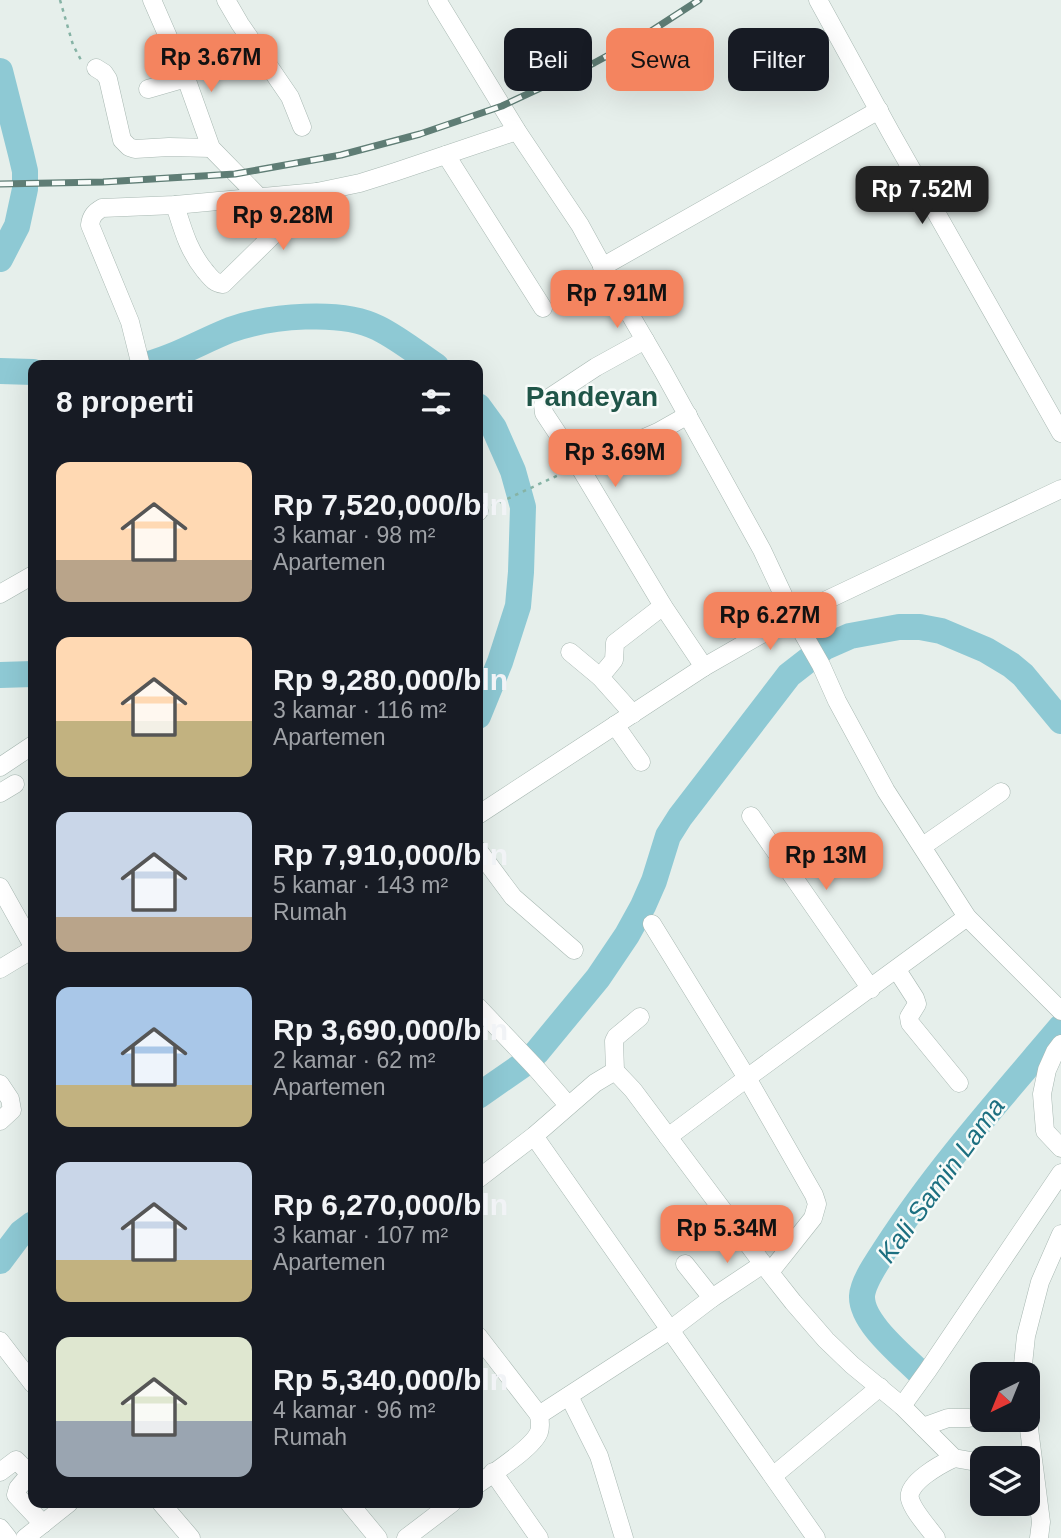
<!DOCTYPE html>
<html lang="id">
<head>
<meta charset="utf-8">
<style>
  body { margin:0; font-family:Helvetica,sans-serif; background:#242831; color:#f1f3f6; height:100vh; display:flex; flex-direction:column; font-size:26px; white-space:nowrap }
  * { box-sizing:border-box; margin:0 }
  p { font-size:23px; color:#9ea1a6 }
  .icon { flex:none; width:38px; height:38px; fill:none; stroke:currentColor; stroke-width:2; stroke-linecap:round; stroke-linejoin:round }
  .map { position:relative; flex:1; overflow:hidden }
  .details { position:absolute; left:28px; top:360px; width:455px; height:1148px; display:flex; flex-direction:column; background:#171b24; border-radius:14px; box-shadow:0 7px 28px #0002 }
  .details>* { flex:none }
  .hud { position:absolute; left:504px; top:28px; width:452px; height:63px; display:flex; gap:14px }
  .needle { width:46px; rotate:223deg }
  .buttons { position:absolute; left:970px; top:1362px; display:grid; gap:14px }
  .buttons a { display:grid; place-items:center; width:70px; height:70px; border-radius:14px; background:#171b24; box-shadow:0 7px 28px #0002; font-size:35px }
  .price { position:absolute; translate:-50% -60px; padding:0 16px; border-radius:14px; background:#f4845f; color:#111; font-size:23px; line-height:46px; filter:drop-shadow(0 2px 4px #0008) }
  .price::after { content:''; position:absolute; left:50%; top:42px; width:21px; height:16px; margin-left:-10px; background:inherit; clip-path:polygon(0 0,100% 0,50% 100%) }
  .price.active { background:#222; color:#fff }
  ul { padding:0; list-style:none }
  li { display:flex; align-items:center; gap:21px; height:175px; padding:0 28px }
  li span { display:grid; place-items:center; flex:none; width:196px; height:140px; border-radius:14px; color:#555 }
  li>.icon { margin-inline-start:auto }
  span .icon { width:84px; height:84px; fill:#fffc; stroke-width:1 }
  li b { font-size:30px }
  h2 { display:flex; justify-content:space-between; align-items:center; height:84px; padding:0 28px; font-size:30px }
  .pill { padding:0 24px; border-radius:14px; background:#171b24; box-shadow:0 7px 28px #0002; font-size:24px; line-height:63px }
  .pill.active { background:#f4845f; color:#111 }
  .map>svg:first-child { display:block }
  .lines { fill:none; stroke-linecap:round; stroke-linejoin:round }
  .river { stroke:#8ec9d4; stroke-width:26 }
  .minor-casing { stroke:#a8b8b2; stroke-width:19 }
  .path { stroke:#86b3a5; stroke-width:2.5; stroke-dasharray:3.5 5; stroke-linecap:butt }
  .minor { stroke:#fff; stroke-width:18 }
  .rail-casing { stroke:#5f7d75; stroke-width:7 }
  .rail { stroke:#f7fbf9; stroke-width:4.5; stroke-dasharray:13; stroke-linecap:butt }
  .labels { text-anchor:middle; stroke-width:5; stroke-linejoin:round; paint-order:stroke }
  .water-label { font-size:26px; font-style:italic; fill:#1c6f80; stroke:#f7fbf9 }
  .quarter-label { font-size:28px; font-weight:bold; fill:#1f5548; stroke:#f7fbf9 }
</style>
</head>
<body>
<div class="map">
<svg width="1061" height="1538" viewBox="0 0 1061 1538">
  <rect width="100%" height="100%" fill="#e6efeb"/>
  <g class="lines">
    <g class="river">
      <path d="M0,71L21,154L25,171V189L17,226L0,259"/>
      <path d="M141,366C172,359 200,342 230,330C269,316 341,309 378,328C398,338 417,353 436,366"/>
      <path d="M0,371L33,372"/>
      <path d="M478,406L494,428L513,471L523,507L521,572L518,606L500,662L478,716"/>
      <path d="M0,675L33,674"/>
      <path d="M478,1096L524,1064L537,1052L598,978L627,935L643,906L654,881L668,836L680,817L789,675L825,647L850,636L899,627H920L941,631L986,650L1011,665L1023,675L1061,721"/>
      <path d="M0,1261L21,1233L33,1224"/>
      <path d="M918,1371C901,1354 861,1322 862,1296C863,1281 878,1261 886,1248C937,1169 1000,1099 1061,1027"/>
    </g>
    <g class="minor-casing">
      <g id="minor">
        <path d="M152,0L186,78L211,148L258,196"/>
        <path d="M226,0L240,24L290,97L302,127"/>
        <path d="M437,0L517,131L580,225L614,287L663,371L762,550L793,616L821,665L837,701L886,791L967,917L1061,1011"/>
        <path d="M818,0L891,133L1061,433"/>
        <path d="M96,68L104,73L108,79L122,140L129,147L135,149L169,147L211,148"/>
        <path d="M148,89L186,78"/>
        <path d="M446,155L543,308"/>
        <path d="M175,205C183,230 188,250 205,271C211,278 214,283 223,284L317,192"/>
        <path d="M602,267L879,110"/>
        <path d="M645,340L596,367L546,400L543,405L544,413L579,466L663,606L704,667"/>
        <path d="M141,366L130,322L90,225C91,216 95,212 102,208L175,205L317,192L360,183L395,172L517,131"/>
        <path d="M603,456L658,432L688,415"/>
        <path d="M478,512L479,511"/>
        <path d="M0,594L33,575"/>
        <path d="M570,652L600,677"/>
        <path d="M633,714L600,677L614,660L615,643L663,606"/>
        <path d="M615,725L641,762"/>
        <path d="M0,767L33,745"/>
        <path d="M0,793L15,784"/>
        <path d="M478,815L704,667L793,616L1061,489"/>
        <path d="M751,816L871,989"/>
        <path d="M923,846L1001,792"/>
        <path d="M478,850L513,897L574,950"/>
        <path d="M0,887L33,946"/>
        <path d="M652,924L747,1078L814,1195L817,1204L813,1218L770,1272"/>
        <path d="M0,969L33,949"/>
        <path d="M897,970L915,998L917,1004L909,1017L910,1023L959,1083"/>
        <path d="M478,1007L535,1067L568,1105"/>
        <path d="M1061,1044L1055,1052L1047,1070L1042,1094L1045,1131L1061,1148"/>
        <path d="M615,1071L614,1041L616,1037L640,1017"/>
        <path d="M0,1084L10,1099L12,1110L0,1121"/>
        <path d="M534,1136L816,1538"/>
        <path d="M668,1137L747,1078L967,917"/>
        <path d="M478,1179L534,1136L595,1083L615,1071L633,1090L763,1264L793,1302L826,1340L852,1365L902,1406L954,1458L982,1463"/>
        <path d="M712,1298L763,1264"/>
        <path d="M478,1336L539,1415"/>
        <path d="M0,1341L33,1384"/>
        <path d="M1022,1374L1026,1336L1040,1282L1061,1234"/>
        <path d="M569,1396L599,1456L624,1538"/>
        <path d="M902,1406L928,1370L1061,1173"/>
        <path d="M1027,1413L1041,1522L1039,1538"/>
        <path d="M923,1427L948,1418H969"/>
        <path d="M0,1472L16,1460L27,1471L29,1475L18,1488L16,1495L43,1524"/>
        <path d="M493,1472L539,1538"/>
        <path d="M773,1476L880,1387"/>
        <path d="M478,1484C493,1473 533,1448 539,1432C541,1426 540,1421 539,1415L670,1330L712,1298L685,1264"/>
        <path d="M161,1503L191,1538"/>
        <path d="M349,1503L378,1538"/>
        <path d="M0,1528L8,1538"/>
        <path d="M25,1538L69,1503"/>
        <path d="M406,1538L452,1503"/>
        <path d="M936,1538C929,1528 913,1511 910,1499C906,1483 941,1464 954,1458"/>
      </g>
    </g>
    <g class="path">
      <path d="M60,0L73,45L82,62"/>
      <path d="M492,506L565,472"/>
    </g>
    <use href="#minor" class="minor"/>
    <g class="rail-casing">
      <path id="rail" d="M0,184L103,182L235,174L341,155L420,134L502,106L594,63L642,37L699,0"/>
    </g>
    <use href="#rail" class="rail"/>
  </g>
  <g class="labels">
    <g class="water-label">
      <text transform="translate(941 1180) rotate(-54)" y="9">Kali Samin Lama</text>
    </g>
    <g class="quarter-label">
      <text x="592" y="406">Pandeyan</text>
    </g>
  </g>
</svg>
<div class="buttons">
<a><svg class="needle" viewBox="-14 -14 28 28"><path d="M0-13l5 13h-10z" fill="#e53935"/><path d="M0 13l5-13h-10z" fill="#9ea1a6"/></svg></a>
<a><svg class="icon" aria-label="layers" viewBox="0 0 24 24"><path d="M12 4l9 5-9 5-9-5zM3 14l9 5 9-5"/></svg></a>
</div>
<b class="price" style="left:211px;top:94px">Rp 3.67M</b>
<b class="price active" style="left:922px;top:226px">Rp 7.52M</b>
<b class="price" style="left:283px;top:252px">Rp 9.28M</b>
<b class="price" style="left:617px;top:330px">Rp 7.91M</b>
<b class="price" style="left:615px;top:489px">Rp 3.69M</b>
<b class="price" style="left:770px;top:652px">Rp 6.27M</b>
<b class="price" style="left:826px;top:892px">Rp 13M</b>
<b class="price" style="left:727px;top:1265px">Rp 5.34M</b>
<div class="hud">
<a class="pill">Beli</a>
<a class="pill active">Sewa</a>
<a class="pill">Filter</a>
</div>
<section class="details">
<h2>8 properti<svg class="icon" aria-label="filters" viewBox="0 0 24 24"><path d="M4 7h16M4 17h16"/><circle cx="9" cy="7" r="2"/><circle cx="15" cy="17" r="2"/></svg></h2>
<ul>
<li><span style="background:linear-gradient(#ffd9b3 70%,#b9a48a 0)"><svg class="icon" aria-label="home" viewBox="0 0 24 24"><path d="M3 11l9-7 9 7M6 9v11h12V9"/></svg></span><div><b>Rp 7,520,000/bln</b><p>3 kamar · 98 m²</p><p>Apartemen</p></div></li>
<li><span style="background:linear-gradient(#ffd9b3 60%,#c2b280 0)"><svg class="icon" aria-label="home" viewBox="0 0 24 24"><path d="M3 11l9-7 9 7M6 9v11h12V9"/></svg></span><div><b>Rp 9,280,000/bln</b><p>3 kamar · 116 m²</p><p>Apartemen</p></div></li>
<li><span style="background:linear-gradient(#c9d6e8 75%,#b9a48a 0)"><svg class="icon" aria-label="home" viewBox="0 0 24 24"><path d="M3 11l9-7 9 7M6 9v11h12V9"/></svg></span><div><b>Rp 7,910,000/bln</b><p>5 kamar · 143 m²</p><p>Rumah</p></div></li>
<li><span style="background:linear-gradient(#a9c7e8 70%,#c2b280 0)"><svg class="icon" aria-label="home" viewBox="0 0 24 24"><path d="M3 11l9-7 9 7M6 9v11h12V9"/></svg></span><div><b>Rp 3,690,000/bln</b><p>2 kamar · 62 m²</p><p>Apartemen</p></div></li>
<li><span style="background:linear-gradient(#c9d6e8 70%,#c2b280 0)"><svg class="icon" aria-label="home" viewBox="0 0 24 24"><path d="M3 11l9-7 9 7M6 9v11h12V9"/></svg></span><div><b>Rp 6,270,000/bln</b><p>3 kamar · 107 m²</p><p>Apartemen</p></div></li>
<li><span style="background:linear-gradient(#dfe7d0 60%,#9aa5b1 0)"><svg class="icon" aria-label="home" viewBox="0 0 24 24"><path d="M3 11l9-7 9 7M6 9v11h12V9"/></svg></span><div><b>Rp 5,340,000/bln</b><p>4 kamar · 96 m²</p><p>Rumah</p></div></li>
</ul>
</section>
</div>
</body>
</html>
